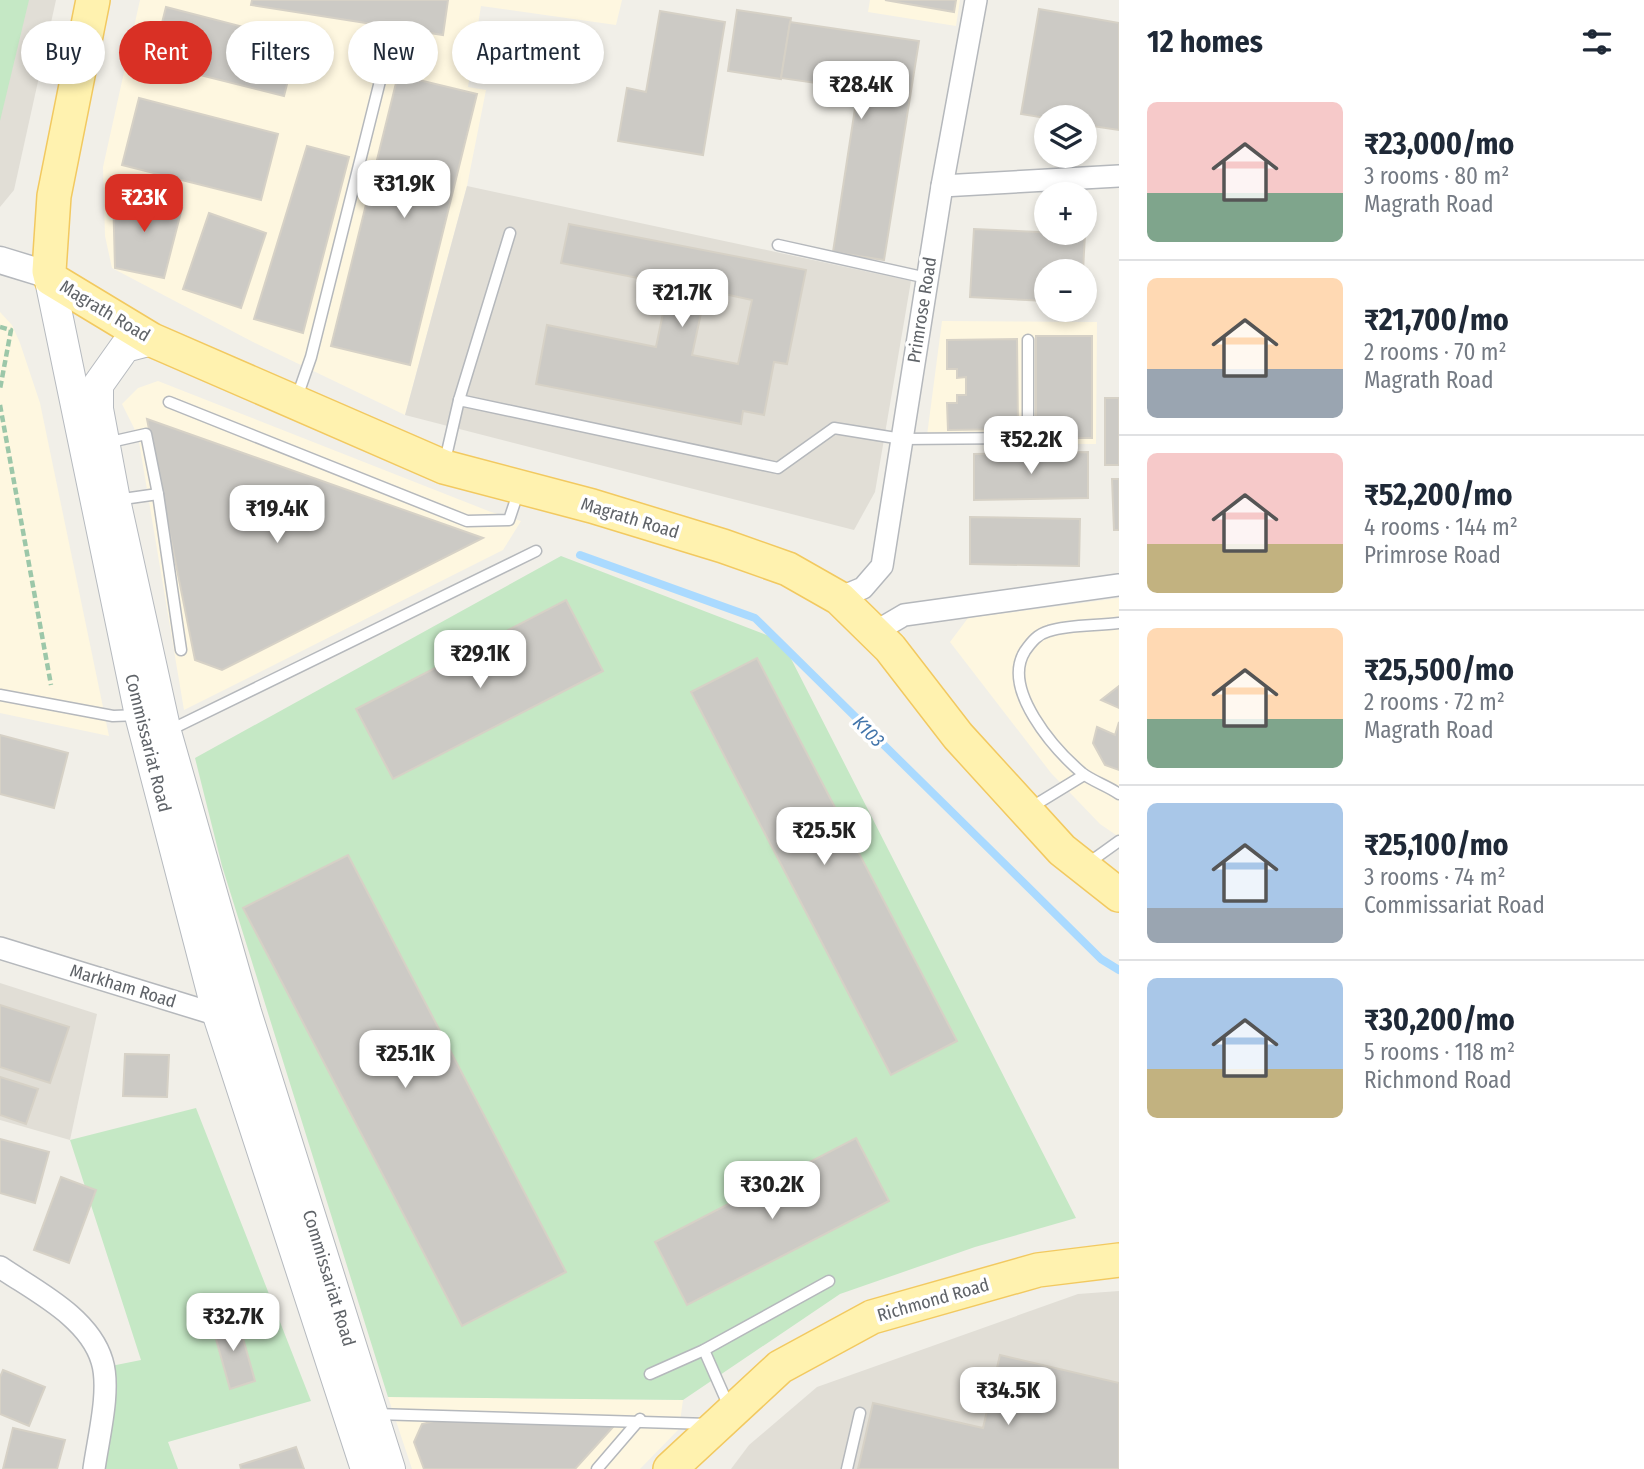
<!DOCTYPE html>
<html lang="en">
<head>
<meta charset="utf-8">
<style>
  body { margin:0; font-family:"Fira Sans Condensed",sans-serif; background:#f2f2f3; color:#1f2937; height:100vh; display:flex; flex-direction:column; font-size:26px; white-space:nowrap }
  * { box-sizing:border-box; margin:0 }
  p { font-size:23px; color:#747a83 }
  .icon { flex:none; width:38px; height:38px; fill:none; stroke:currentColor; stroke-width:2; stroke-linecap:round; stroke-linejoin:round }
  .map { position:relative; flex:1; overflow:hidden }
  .sheet { display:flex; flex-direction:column; background:#fff; width:525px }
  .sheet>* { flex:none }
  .hud { position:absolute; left:21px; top:21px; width:665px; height:63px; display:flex; gap:14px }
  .tools { position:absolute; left:1034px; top:105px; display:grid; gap:14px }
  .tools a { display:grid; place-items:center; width:63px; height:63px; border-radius:50%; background:#fff; box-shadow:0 4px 10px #0003; font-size:35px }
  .price { position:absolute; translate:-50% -60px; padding:0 16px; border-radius:14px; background:#fff; color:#222; font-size:23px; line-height:46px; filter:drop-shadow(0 2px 4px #0008) }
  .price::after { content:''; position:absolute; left:50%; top:42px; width:21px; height:16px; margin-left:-10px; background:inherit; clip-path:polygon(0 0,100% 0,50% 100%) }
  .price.active { background:#d93025; color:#fff }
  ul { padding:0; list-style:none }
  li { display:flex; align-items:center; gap:21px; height:175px; padding:0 28px }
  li+li { border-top:2px solid #e0e1e3 }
  li span { display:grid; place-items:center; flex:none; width:196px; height:140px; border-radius:10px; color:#555 }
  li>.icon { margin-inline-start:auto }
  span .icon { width:84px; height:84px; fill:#fffc; stroke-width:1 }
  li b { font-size:30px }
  h2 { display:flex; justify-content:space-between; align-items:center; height:84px; padding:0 28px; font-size:30px }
  .tag { padding:0 24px; border-radius:32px; background:#fff; box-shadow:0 4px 10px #0003; font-size:24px; line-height:63px }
  .tag.active { background:#d93025; color:#fff }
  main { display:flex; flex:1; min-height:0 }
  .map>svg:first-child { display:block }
  .commercial { fill:#fef7e0 }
  .education { fill:#e1ded6 }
  .green { fill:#c5e8c5 }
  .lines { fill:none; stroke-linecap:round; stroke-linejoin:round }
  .stream { stroke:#aadaff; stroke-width:8 }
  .building { fill:#cccac5; stroke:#d6d1c6; stroke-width:2; fill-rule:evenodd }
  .service-casing { stroke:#b5b8bc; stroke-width:13 }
  .minor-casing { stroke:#b5b8bc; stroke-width:24 }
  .tertiary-casing { stroke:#b5b8bc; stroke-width:29 }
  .secondary-casing { stroke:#b6babf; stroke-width:32 }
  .primary-casing { stroke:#f2c960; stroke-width:36 }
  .path { stroke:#9cc7a9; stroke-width:4.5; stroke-dasharray:7 3.5; stroke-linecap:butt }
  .service { stroke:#fff; stroke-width:10 }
  .minor { stroke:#fff; stroke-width:21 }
  .tertiary { stroke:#fff; stroke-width:26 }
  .secondary { stroke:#fff; stroke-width:30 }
  .primary { stroke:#fff2af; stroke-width:33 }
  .labels { text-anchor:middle; stroke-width:7; stroke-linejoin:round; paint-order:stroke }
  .street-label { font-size:18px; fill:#5f6368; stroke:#fff }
  .water-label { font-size:19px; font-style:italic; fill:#4174aa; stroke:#fff }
</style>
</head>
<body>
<main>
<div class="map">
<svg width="1119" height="1469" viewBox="0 0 1119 1469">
  <rect width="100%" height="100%" fill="#f1efe8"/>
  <g class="commercial">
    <path d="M140,0H622L616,25L481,6L468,87L486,90L467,186L405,415L253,342L112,268L105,236L103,167Z"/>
    <path d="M870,0H960L956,26L868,12Z"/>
    <path d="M0,312L12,325L20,343L40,403L109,736L0,713Z"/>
    <path d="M942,321L1097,322L1096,444L926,443Z"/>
    <path d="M158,381L491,512L521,521L503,550L184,710L138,436L122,404L138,388Z"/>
    <path d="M1119,598V837L1100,824L1051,773L950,642L968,618Z"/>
    <path d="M388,1397L683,1400L679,1429L640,1469H412Z"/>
  </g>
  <g class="education">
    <path d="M0,0H56L14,190L0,207Z"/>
    <path d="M467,186L911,281L875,492L854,530L405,415Z"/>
    <path d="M0,983L97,1014L70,1140L0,1120Z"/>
    <path d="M1119,1291V1469H731L749,1445L817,1387L1078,1294Z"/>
  </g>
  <g class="green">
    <path d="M0,0H29L0,121Z"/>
    <path d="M561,556L782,641L1076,1218L975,1247L840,1294L683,1400L388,1397L222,866L195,758Z"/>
    <path d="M196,1108L311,1401L168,1442L178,1469H88L106,1367L141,1360L70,1140Z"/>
  </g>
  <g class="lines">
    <path class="stream" d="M580,555L755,618L1101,959L1119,970"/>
  </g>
  <g class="building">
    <path d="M252,0H448L443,35L251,5Z"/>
    <path d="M885,0H956L954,12Z"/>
    <path d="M166,7L298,41L284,96L152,63Z"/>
    <path d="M1039,9L1119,23V130L1085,125V117L1046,118L1021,114Z"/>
    <path d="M737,10L791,18L781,79L728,71Z"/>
    <path d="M660,11L725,22L703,155L618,141L627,88L646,92Z"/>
    <path d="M790,22L919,41L884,260L833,252L858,89L781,78Z"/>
    <path d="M398,75L477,94L410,365L331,346Z"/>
    <path d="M139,98L278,134L261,200L122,165Z"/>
    <path d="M307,146L349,157L303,333L254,319Z"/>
    <path d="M113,192L182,208L164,278L115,268Z"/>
    <path d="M209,213L266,233L241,308L183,289Z"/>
    <path d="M569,224L806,270L787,364L774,362L764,415L743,411L741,424L536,384L547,325L656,347L669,284L561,263ZM706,290L752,300L738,364L692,355Z"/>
    <path d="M974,229L1085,234L1083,271H1046V301L970,297Z"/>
    <rect x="1036" y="336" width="56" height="102"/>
    <path d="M1017,339L1018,429L948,430L947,403H957V395H966V377L957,378V369H947V340Z"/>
    <rect x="1105" y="398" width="14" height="67"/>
    <path d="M147,419L483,538L222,670L195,660Z"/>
    <path d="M1088,452V498L974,500V454Z"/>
    <path d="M1112,479H1119V530H1114Z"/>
    <path d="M970,517L1080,519L1079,566L970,564Z"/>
    <path d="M566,600L603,671L393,779L356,709Z"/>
    <path d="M757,658L957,1041L891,1075L691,692Z"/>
    <path d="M1119,686V708L1101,700Z"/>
    <path d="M1119,722V770L1105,765L1093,743L1097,727L1115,735Z"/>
    <path d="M0,735L68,753L54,808L0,794Z"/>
    <path d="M348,855L566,1272L462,1326L243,908Z"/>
    <path d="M0,1005L69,1027L50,1083L0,1067Z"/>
    <path d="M125,1054L169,1055L167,1097L123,1096Z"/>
    <path d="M0,1077L38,1089L26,1124L0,1115Z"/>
    <path d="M856,1138L889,1201L687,1305L655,1242Z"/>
    <path d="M0,1139L49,1152L35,1203L0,1193Z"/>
    <path d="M61,1177L96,1190L69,1263L34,1250Z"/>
    <path d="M237,1317L255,1381L230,1389L212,1325Z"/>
    <path d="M1000,1355L1119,1383V1469H858L873,1403L983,1428Z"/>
    <path d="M3,1370L45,1387L29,1426L0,1414V1377Z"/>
    <path d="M435,1421L614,1426L575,1469H424L414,1442L422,1424Z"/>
    <path d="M13,1428L65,1440L57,1469H3Z"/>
    <path d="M296,1447L304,1469H241L240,1465Z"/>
  </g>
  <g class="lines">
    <g class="service-casing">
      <g id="service">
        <path d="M778,245L927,278"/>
        <path d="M296,400L311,357L380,81"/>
        <path d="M459,400L510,233"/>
        <path d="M169,402L467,521L509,520L519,490"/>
        <path d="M106,443L146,434L158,494L181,650"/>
        <path d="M444,465L459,400L778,468L834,428L902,439L1028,438V340"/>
        <path d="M116,500L158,494"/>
        <path d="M1119,623C1097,626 1070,624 1049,631C1038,634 1032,641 1025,651C1001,689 1054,749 1082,773C1092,781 1108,786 1119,794"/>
        <path d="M0,695L113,716L139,715"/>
        <path d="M168,731L536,551"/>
        <path d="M1030,808L1084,775"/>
        <path d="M1087,864L1119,841"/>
        <path d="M704,1350L730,1409"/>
        <path d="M650,1374L704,1350L829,1281"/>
        <path d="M375,1414L709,1424"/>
        <path d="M597,1469L640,1419"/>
        <path d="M847,1469L860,1413"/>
      </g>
    </g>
    <g class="minor-casing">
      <g id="minor">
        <path d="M942,186L1119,176"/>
        <path d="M839,598L863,588L882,566L942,186L976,0"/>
        <path d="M875,632L904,615L1119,585"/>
        <path d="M0,948L218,1015L229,1014"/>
        <path d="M0,1267C35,1291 89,1317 102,1361C111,1390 98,1439 94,1469"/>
      </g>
    </g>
    <g class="tertiary-casing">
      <path id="tertiary" d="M0,260L49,275"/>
    </g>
    <g class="secondary-casing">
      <g id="secondary">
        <path d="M49,275L140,715L218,1015L366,1469"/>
        <path d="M152,340L125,347L98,385V409L115,500L166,732L246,1012L390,1469"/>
      </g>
    </g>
    <g class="primary-casing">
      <g id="primary">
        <path d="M93,0L54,196L49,271L51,279L152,340L444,467L592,506L723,546L788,569L839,598L890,648L958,736L1062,850L1119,895"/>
        <path d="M670,1469L780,1367L872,1317L1038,1270L1119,1260"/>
      </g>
    </g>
    <g class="path">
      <path d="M0,327L11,330L0,389"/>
      <path d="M0,405L51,685"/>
    </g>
    <use href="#service" class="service"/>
    <use href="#minor" class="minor"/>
    <use href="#tertiary" class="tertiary"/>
    <use href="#secondary" class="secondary"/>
    <use href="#primary" class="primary"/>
  </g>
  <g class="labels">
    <g class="street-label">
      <text transform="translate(922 310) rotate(-81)" y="6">Primrose Road</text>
      <text transform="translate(105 311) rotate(31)" y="6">Magrath Road</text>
      <text transform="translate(630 518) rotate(17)" y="6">Magrath Road</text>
      <text transform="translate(148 743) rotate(76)" y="6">Commissariat Road</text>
      <text transform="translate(123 986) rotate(17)" y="6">Markham Road</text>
      <text transform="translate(329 1278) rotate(73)" y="6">Commissariat Road</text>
      <text transform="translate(933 1300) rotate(-16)" y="6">Richmond Road</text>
    </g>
    <g class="water-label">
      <text transform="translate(869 731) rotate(45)" y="7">K103</text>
    </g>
  </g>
</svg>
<div class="tools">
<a><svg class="icon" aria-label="layers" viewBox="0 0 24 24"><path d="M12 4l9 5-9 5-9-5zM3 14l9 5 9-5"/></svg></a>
<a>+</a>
<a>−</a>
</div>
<b class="price" style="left:861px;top:121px">₹28.4K</b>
<b class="price" style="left:404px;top:220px">₹31.9K</b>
<b class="price active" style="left:144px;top:234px">₹23K</b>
<b class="price" style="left:682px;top:329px">₹21.7K</b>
<b class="price" style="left:1031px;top:476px">₹52.2K</b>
<b class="price" style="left:277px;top:545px">₹19.4K</b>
<b class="price" style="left:480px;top:690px">₹29.1K</b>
<b class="price" style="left:824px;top:867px">₹25.5K</b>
<b class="price" style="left:405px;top:1090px">₹25.1K</b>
<b class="price" style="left:772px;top:1221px">₹30.2K</b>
<b class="price" style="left:233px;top:1353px">₹32.7K</b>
<b class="price" style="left:1008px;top:1427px">₹34.5K</b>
<div class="hud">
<a class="tag">Buy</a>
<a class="tag active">Rent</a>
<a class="tag">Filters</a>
<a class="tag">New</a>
<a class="tag">Apartment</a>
</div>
</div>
<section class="sheet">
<h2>12 homes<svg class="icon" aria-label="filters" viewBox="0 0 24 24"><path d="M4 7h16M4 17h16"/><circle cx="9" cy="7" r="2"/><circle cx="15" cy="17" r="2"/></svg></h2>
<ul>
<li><span style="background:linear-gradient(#f6c9c9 65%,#7fa58c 0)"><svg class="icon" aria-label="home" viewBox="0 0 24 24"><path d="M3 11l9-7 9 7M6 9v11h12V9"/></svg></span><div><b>₹23,000/mo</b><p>3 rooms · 80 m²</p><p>Magrath Road</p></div></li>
<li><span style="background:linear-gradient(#ffd9b3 65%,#9aa5b1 0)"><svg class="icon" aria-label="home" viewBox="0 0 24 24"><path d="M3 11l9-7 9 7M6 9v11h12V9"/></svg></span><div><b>₹21,700/mo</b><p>2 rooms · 70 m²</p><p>Magrath Road</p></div></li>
<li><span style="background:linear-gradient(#f6c9c9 65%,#c2b280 0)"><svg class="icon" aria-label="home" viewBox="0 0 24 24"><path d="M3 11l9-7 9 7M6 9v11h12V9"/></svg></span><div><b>₹52,200/mo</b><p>4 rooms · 144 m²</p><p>Primrose Road</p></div></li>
<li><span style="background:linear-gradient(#ffd9b3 65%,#7fa58c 0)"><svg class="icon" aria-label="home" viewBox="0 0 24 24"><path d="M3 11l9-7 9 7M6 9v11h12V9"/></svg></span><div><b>₹25,500/mo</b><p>2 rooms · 72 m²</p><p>Magrath Road</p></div></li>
<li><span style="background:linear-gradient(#a9c7e8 75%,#9aa5b1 0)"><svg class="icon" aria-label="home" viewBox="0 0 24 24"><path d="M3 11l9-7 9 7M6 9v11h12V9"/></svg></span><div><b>₹25,100/mo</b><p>3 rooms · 74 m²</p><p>Commissariat Road</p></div></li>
<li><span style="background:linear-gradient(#a9c7e8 65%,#c2b280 0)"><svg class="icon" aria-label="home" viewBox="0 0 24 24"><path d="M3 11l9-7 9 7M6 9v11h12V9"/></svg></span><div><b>₹30,200/mo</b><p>5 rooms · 118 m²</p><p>Richmond Road</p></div></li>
</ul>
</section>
</main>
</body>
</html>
